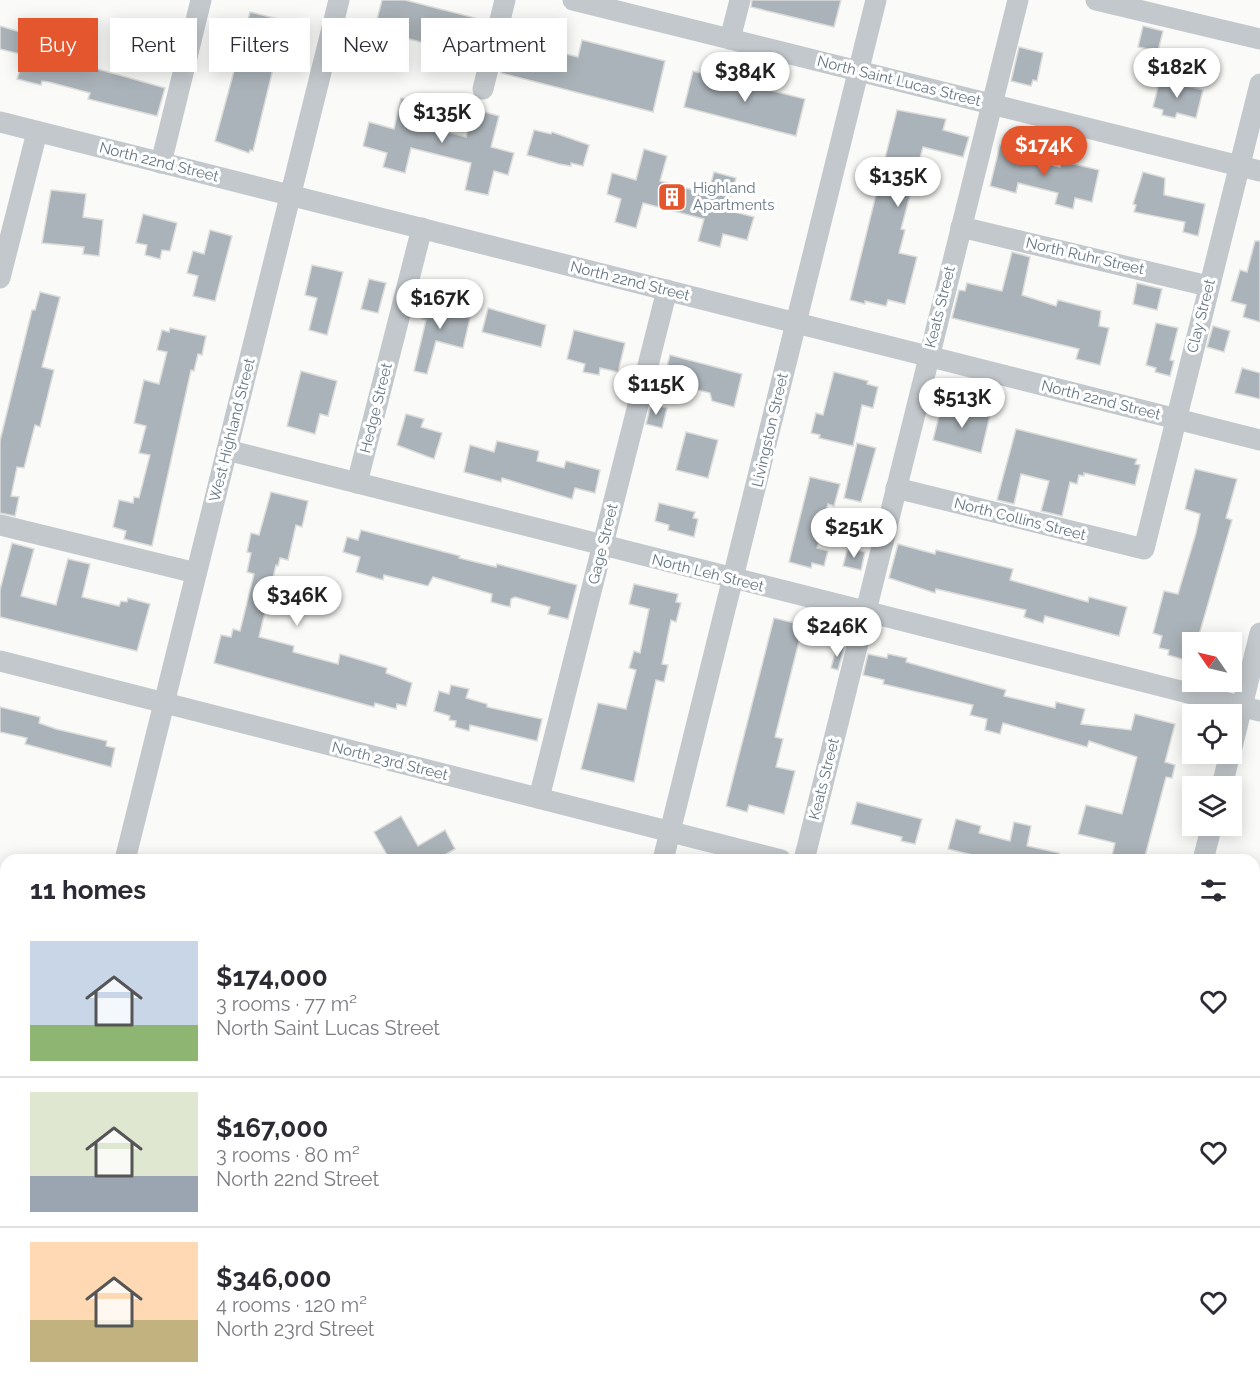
<!DOCTYPE html>
<html lang="en">
<head>
<meta charset="utf-8">
<style>
  body { margin:0; font-family:Raleway,sans-serif; background:#f7f7f7; color:#2b2b33; height:100vh; display:flex; flex-direction:column; font-size:22px; white-space:nowrap }
  * { box-sizing:border-box; margin:0 }
  p { font-size:20px; color:#7c7c81 }
  .icon { flex:none; width:33px; height:33px; fill:none; stroke:currentColor; stroke-width:2; stroke-linecap:round; stroke-linejoin:round }
  .map { position:relative; flex:1; overflow:hidden }
  .panel { position:absolute; left:0px; top:854px; width:1260px; height:536px; display:flex; flex-direction:column; background:#fff; border-radius:18px 18px 0 0; box-shadow:0 3px 15px #0003 }
  .panel>* { flex:none }
  .top-card { position:absolute; left:18px; top:18px; width:600px; height:54px; display:flex; gap:12px }
  .needle { width:39px; rotate:304deg }
  .buttons { position:absolute; left:1182px; top:632px; display:grid; gap:12px }
  .buttons a { display:grid; place-items:center; width:60px; height:60px; border-radius:0px; background:#fff; box-shadow:0 3px 15px #0003; font-size:30px }
  .price { position:absolute; translate:-50% -51px; padding:0 14px; border-radius:21px; background:#fff; color:#222; font-size:20px; line-height:39px; filter:drop-shadow(0 2px 3px #0008) }
  .price::after { content:''; position:absolute; left:50%; top:36px; width:18px; height:14px; margin-left:-9px; background:inherit; clip-path:polygon(0 0,100% 0,50% 100%) }
  .price.current { background:#e4572e; color:#fff }
  ul { padding:0; list-style:none }
  li { display:flex; align-items:center; gap:18px; height:150px; padding:0 30px }
  li+li { border-top:2px solid #e1e1e2 }
  li span { display:grid; place-items:center; flex:none; width:168px; height:120px; border-radius:0px; color:#555 }
  li>.icon { margin-inline-start:auto }
  span .icon { width:72px; height:72px; fill:#fffc; stroke-width:1 }
  li b { font-size:26px }
  h2 { display:flex; justify-content:space-between; align-items:center; height:72px; padding:0 30px; font-size:26px }
  .chip { padding:0 21px; border-radius:0px; background:#fff; box-shadow:0 3px 15px #0003; font-size:21px; line-height:54px }
  .chip.current { background:#e4572e; color:#fff }
  .map>svg:first-child { display:block }
  .building { fill:#aab3b9; stroke:#dcdcda; stroke-width:1.5 }
  .lines { fill:none; stroke-linecap:round; stroke-linejoin:round }
  .minor { stroke:#c3c8cc; stroke-width:21 }
  .labels { text-anchor:middle; stroke-width:6; stroke-linejoin:round; paint-order:stroke }
  .street-label { font-size:15px; fill:#657683; stroke:#fff }
  .poi-label { font-size:15px; fill:#657683; stroke:#fff; text-anchor:start }
</style>
</head>
<body>
<div class="map">
<svg width="1260" height="1388" viewBox="0 0 1260 1388">
  <rect width="100%" height="100%" fill="#fafaf8"/>
  <g class="building">
    <path d="M382,0H405L487,21L478,57L409,39L405,56L370,47Z"/>
    <path d="M752,0H841L834,27L751,7Z"/>
    <path d="M250,12L282,20L284,24L253,151L250,150L249,153L215,141Z"/>
    <path d="M514,22L552,32L547,49L578,57L582,40L665,61L653,112L501,73Z"/>
    <path d="M0,26L20,32L19,37L58,47L55,57L165,88L157,116L88,99L90,93L49,82L42,81L41,85L17,79L24,55L0,49Z"/>
    <path d="M1143,26L1163,31L1158,51L1138,47Z"/>
    <path d="M1019,47L1043,53L1037,81L1033,80L1031,86L1011,81Z"/>
    <path d="M693,71L805,99L796,136L684,107Z"/>
    <path d="M1160,79L1203,90L1196,118L1177,113L1175,118L1162,115L1163,110L1153,107Z"/>
    <path d="M401,98L425,104L420,125L466,137L473,109L499,116L491,147L514,153L508,175L494,171L488,195L465,190L471,163L411,148L405,173L383,167L387,153L363,146L369,122L394,129Z"/>
    <path d="M897,110L946,119L943,130L969,137L963,157L923,147L901,229L905,230L899,253L917,257L905,304L888,300L886,306L865,301V304L850,300Z"/>
    <path d="M534,130L551,134L552,132L589,145L583,166L571,163V166L559,164L527,155Z"/>
    <path d="M1000,145L1019,150L1017,156L1060,167L1061,161L1099,170L1092,202L1075,198L1073,209L1055,204L1058,193L1018,183L1016,193L990,186Z"/>
    <path d="M644,149L667,156L660,181L708,194L714,172L736,178L727,210L754,217L747,240L723,234L720,247L698,241L704,219L643,203L636,228L615,222L621,199L607,194L612,173L636,180Z"/>
    <path d="M1143,172L1165,178L1164,195L1205,204L1198,236L1183,232L1185,222L1134,212L1136,205L1133,204Z"/>
    <path d="M51,190L86,194L83,217L103,220L99,256L83,254L84,247L42,243Z"/>
    <path d="M143,214L177,223L170,251L162,250L160,259L145,255L147,245L136,243Z"/>
    <path d="M210,230L232,236L215,301L193,296L198,276L187,273L193,251L204,254Z"/>
    <path d="M1255,241H1260V322L1243,317L1246,305L1231,301L1240,270L1247,272Z"/>
    <path d="M1012,252L1030,257L1022,295L1056,306L1058,300L1101,311L1099,326L1109,328L1100,365L1076,359L1079,349L952,318L959,290L965,291L967,283L1002,291Z"/>
    <path d="M312,265L343,272L327,335L309,330L317,298L305,295Z"/>
    <path d="M369,279L386,283L378,313L361,309Z"/>
    <path d="M1137,283L1162,289L1157,310L1133,304Z"/>
    <path d="M40,292L60,297L42,367L54,370L40,427L35,425L24,468L17,467L11,496L19,497L15,516L0,513V441L32,310H35Z"/>
    <path d="M427,296L457,304L455,314L470,318L463,348L436,341L427,374L414,371L426,320L422,319Z"/>
    <path d="M488,308L546,325L541,347L482,332Z"/>
    <path d="M1156,323L1178,328L1170,360L1174,361L1170,376L1155,372L1156,368L1146,365Z"/>
    <path d="M1213,326L1230,331L1224,352L1207,347Z"/>
    <path d="M170,328L206,336L202,355L198,354L194,371L191,370L152,546L124,539L126,531L113,527L119,500L133,503L134,497L139,498L150,455L139,453L146,426L134,423L144,380L159,384L167,352L157,350L162,330L169,332Z"/>
    <path d="M574,330L625,343L618,372L600,368L599,375L583,372L585,364L567,359Z"/>
    <path d="M670,355L742,374L734,407L712,401L710,393L663,381Z"/>
    <path d="M1242,368L1260,373V399L1235,393Z"/>
    <path d="M301,371L337,381L328,416L320,414L315,434L287,426Z"/>
    <path d="M834,372L868,381L867,384L878,387L873,408L862,405L853,446L819,438L820,435L811,433L816,413L823,415Z"/>
    <path d="M651,404L667,408L662,428L646,424Z"/>
    <path d="M941,408L958,413L959,408L990,415L981,453L933,440Z"/>
    <path d="M406,414L424,419L421,427L442,433L434,459L397,445Z"/>
    <path d="M1016,429L1137,459L1135,464L1140,465L1135,485L1084,473V476L1079,475L1077,484L1070,482L1062,516L1041,511L1049,481L1021,474L1014,504L997,500Z"/>
    <path d="M686,432L718,440L708,478L676,470Z"/>
    <path d="M497,441L539,451L537,461L564,468L566,461L600,470L595,493L575,488L572,499L502,478L501,482L464,472L470,445L494,452Z"/>
    <path d="M857,443L876,448L861,502L844,498Z"/>
    <path d="M1195,469L1237,479L1226,518L1232,520L1197,642H1192V662L1168,655L1169,650L1159,648L1162,636L1153,633L1164,591L1178,594L1196,533L1200,514L1185,509Z"/>
    <path d="M810,477L840,484L834,506L828,504L817,548L828,551L824,566L812,563L811,568L789,562Z"/>
    <path d="M271,492L308,501L302,527L296,525L288,560L280,558L278,566L276,565L259,637L294,646L293,652L338,664L340,654L387,668L386,673L412,683L406,706L397,704L396,709L375,703L374,707L214,663L221,635L231,637L233,629L240,631L254,574L247,572L251,553L247,552L251,533L259,535Z"/>
    <path d="M659,503L695,512L693,518L698,519L694,537L668,530L669,525L655,521Z"/>
    <path d="M361,530L460,556L459,558L496,567L497,564L577,585L568,619L548,614L550,607L515,597L511,599L510,607L491,602L492,594L433,577L428,586L384,575L383,580L356,572L360,557L343,552L347,537L358,540Z"/>
    <path d="M12,543L34,549L21,596L56,605L68,559L90,564L82,597L119,606L121,601L127,602L128,598L150,604L137,651L0,617V590Z"/>
    <path d="M898,544L935,554L936,550L1013,569L1010,580L1088,602L1089,597L1127,607L1119,636L1045,616L1043,623L1024,617L1026,610L936,589L935,593L889,578Z"/>
    <path d="M848,547L865,552L861,570L843,566Z"/>
    <path d="M634,584L678,594L676,602L681,603L676,622L671,620L662,664L668,665L664,682L656,680L634,782L581,769L598,703L626,709L636,670L629,668L634,651L640,653L649,609L629,604Z"/>
    <path d="M774,618L803,625L775,737L783,739L776,767L795,771L784,814L749,805L747,812L726,806Z"/>
    <path d="M837,646L844,648L838,670L831,668Z"/>
    <path d="M868,654L887,658L888,654L907,658L906,662L1006,690L1004,696L1055,708L1056,702L1085,709L1081,724L1131,730L1135,714L1175,724L1165,762L1175,765L1172,778L1166,777L1144,860H1111L1115,843L1078,834L1086,805L1122,814L1137,757L1089,741L1087,747L1003,723L1000,734L985,730L987,719L970,715L973,705L883,684L884,680L863,675Z"/>
    <path d="M451,685L469,689L466,698L487,704V707L542,719L537,741L470,725L469,731L455,727L456,721L449,720L450,716L434,711L439,691L449,694Z"/>
    <path d="M0,707L40,717L39,723L56,729L107,741L106,746L115,748L111,767L25,744L27,738L0,732Z"/>
    <path d="M857,802L922,819L915,844L901,841L902,837L851,824Z"/>
    <path d="M401,816L418,846L445,830L455,849L436,860H390L374,832Z"/>
    <path d="M956,819L981,826L979,833L1010,841L1014,822L1031,826L1027,846L1059,853L1058,860H993L948,849Z"/>
  </g>
  <g class="lines">
    <g class="minor">
      <path d="M573,0L1260,171"/>
      <path d="M1096,0L1260,39"/>
      <path d="M730,39L740,0"/>
      <path d="M483,89L505,0"/>
      <path d="M0,122L1260,440"/>
      <path d="M161,163L201,0"/>
      <path d="M961,227L1208,286"/>
      <path d="M0,278L37,132"/>
      <path d="M227,450L1260,711"/>
      <path d="M357,483L422,228"/>
      <path d="M896,488L1144,549L1260,84"/>
      <path d="M0,525L196,573"/>
      <path d="M0,661L781,860"/>
      <path d="M1232,747L1260,633"/>
      <path d="M1222,786L1230,753"/>
      <path d="M539,798L667,290"/>
      <path d="M125,860L339,0"/>
      <path d="M663,860L876,0"/>
      <path d="M804,860L1018,0"/>
      <path d="M1203,860L1212,825"/>
      <path d="M1254,978L1260,979"/>
      <path d="M0,1204L6,1206"/>
      <path d="M1254,1249L1260,1250"/>
      <path d="M0,1356L6,1333"/>
      <path d="M1254,1380L1260,1381"/>
      <path d="M717,1383L737,1388"/>
      <path d="M262,1388L263,1383"/>
      <path d="M530,1388L531,1383"/>
      <path d="M932,1388L933,1383"/>
      <path d="M1070,1388L1071,1383"/>
      <path d="M1207,1388L1208,1383"/>
    </g>
  </g>
  <defs>
    <g id="building-square" transform="scale(1.5)"><rect x="-9" y="-9" width="18" height="18" rx="4" fill="#e4572e" stroke="#fff"/><path d="M-4-6H4V6H1V3H-1V6H-4ZM-2.5-4.3h1.7v1.8h-1.7ZM.8-4.3h1.7v1.8H.8ZM-2.5-1h1.7V.8h-1.7ZM.8-1h1.7V.8H.8Z" fill="#fff"/></g>
  </defs>
  <g fill-rule="evenodd">
    <use href="#building-square" x="672" y="197"/>
  </g>
  <g class="labels">
    <g class="street-label">
      <text transform="translate(899 81) rotate(14)" y="5">North Saint Lucas Street</text>
      <text transform="translate(159 162) rotate(14)" y="5">North 22nd Street</text>
      <text transform="translate(1085 256) rotate(13)" y="5">North Ruhr Street</text>
      <text transform="translate(630 281) rotate(14)" y="5">North 22nd Street</text>
      <text transform="translate(940 307) rotate(-76)" y="5">Keats Street</text>
      <text transform="translate(1201 316) rotate(-76)" y="5">Clay Street</text>
      <text transform="translate(1101 400) rotate(14)" y="5">North 22nd Street</text>
      <text transform="translate(376 408) rotate(-76)" y="5">Hedge Street</text>
      <text transform="translate(232 430) rotate(-76)" y="5">West Highland Street</text>
      <text transform="translate(770 430) rotate(-77)" y="5">Livingston Street</text>
      <text transform="translate(1020 519) rotate(14)" y="5">North Collins Street</text>
      <text transform="translate(603 544) rotate(-76)" y="5">Gage Street</text>
      <text transform="translate(708 573) rotate(14)" y="5">North Leh Street</text>
      <text transform="translate(390 761) rotate(14)" y="5">North 23rd Street</text>
      <text transform="translate(824 779) rotate(-76)" y="5">Keats Street</text>
    </g>
    <g class="poi-label">
      <text x="693" y="193">Highland<tspan x="693" dy="17">Apartments</tspan></text>
    </g>
  </g>
</svg>
<div class="buttons">
<a><svg class="needle" viewBox="-14 -14 28 28"><path d="M0-13l5 13h-10z" fill="#e53935"/><path d="M0 13l5-13h-10z" fill="#7c7c81"/></svg></a>
<a><svg class="icon" aria-label="locate" viewBox="0 0 24 24"><circle cx="12" cy="12" r="6"/><path d="M12 2v4M12 18v4M2 12h4M18 12h4"/></svg></a>
<a><svg class="icon" aria-label="layers" viewBox="0 0 24 24"><path d="M12 4l9 5-9 5-9-5zM3 14l9 5 9-5"/></svg></a>
</div>
<b class="price" style="left:1177px;top:99px">$182K</b>
<b class="price" style="left:745px;top:103px">$384K</b>
<b class="price" style="left:442px;top:144px">$135K</b>
<b class="price current" style="left:1044px;top:177px">$174K</b>
<b class="price" style="left:898px;top:208px">$135K</b>
<b class="price" style="left:440px;top:330px">$167K</b>
<b class="price" style="left:656px;top:416px">$115K</b>
<b class="price" style="left:962px;top:429px">$513K</b>
<b class="price" style="left:854px;top:559px">$251K</b>
<b class="price" style="left:297px;top:627px">$346K</b>
<b class="price" style="left:837px;top:658px">$246K</b>
<div class="top-card">
<a class="chip current">Buy</a>
<a class="chip">Rent</a>
<a class="chip">Filters</a>
<a class="chip">New</a>
<a class="chip">Apartment</a>
</div>
<section class="panel">
<h2>11 homes<svg class="icon" aria-label="filters" viewBox="0 0 24 24"><path d="M4 7h16M4 17h16"/><circle cx="9" cy="7" r="2"/><circle cx="15" cy="17" r="2"/></svg></h2>
<ul>
<li><span style="background:linear-gradient(#c9d6e8 70%,#8fb573 0)"><svg class="icon" aria-label="home" viewBox="0 0 24 24"><path d="M3 11l9-7 9 7M6 9v11h12V9"/></svg></span><div><b>$174,000</b><p>3 rooms · 77 m²</p><p>North Saint Lucas Street</p></div><svg class="icon" aria-label="heart" viewBox="0 0 24 24"><path d="M12 20l-8-8c-3-5 5-10 8-4 3-6 11-1 8 4z"/></svg></li>
<li><span style="background:linear-gradient(#dfe7d0 70%,#9aa5b1 0)"><svg class="icon" aria-label="home" viewBox="0 0 24 24"><path d="M3 11l9-7 9 7M6 9v11h12V9"/></svg></span><div><b>$167,000</b><p>3 rooms · 80 m²</p><p>North 22nd Street</p></div><svg class="icon" aria-label="heart" viewBox="0 0 24 24"><path d="M12 20l-8-8c-3-5 5-10 8-4 3-6 11-1 8 4z"/></svg></li>
<li><span style="background:linear-gradient(#ffd9b3 65%,#c2b280 0)"><svg class="icon" aria-label="home" viewBox="0 0 24 24"><path d="M3 11l9-7 9 7M6 9v11h12V9"/></svg></span><div><b>$346,000</b><p>4 rooms · 120 m²</p><p>North 23rd Street</p></div><svg class="icon" aria-label="heart" viewBox="0 0 24 24"><path d="M12 20l-8-8c-3-5 5-10 8-4 3-6 11-1 8 4z"/></svg></li>
</ul>
</section>
</div>
</body>
</html>
